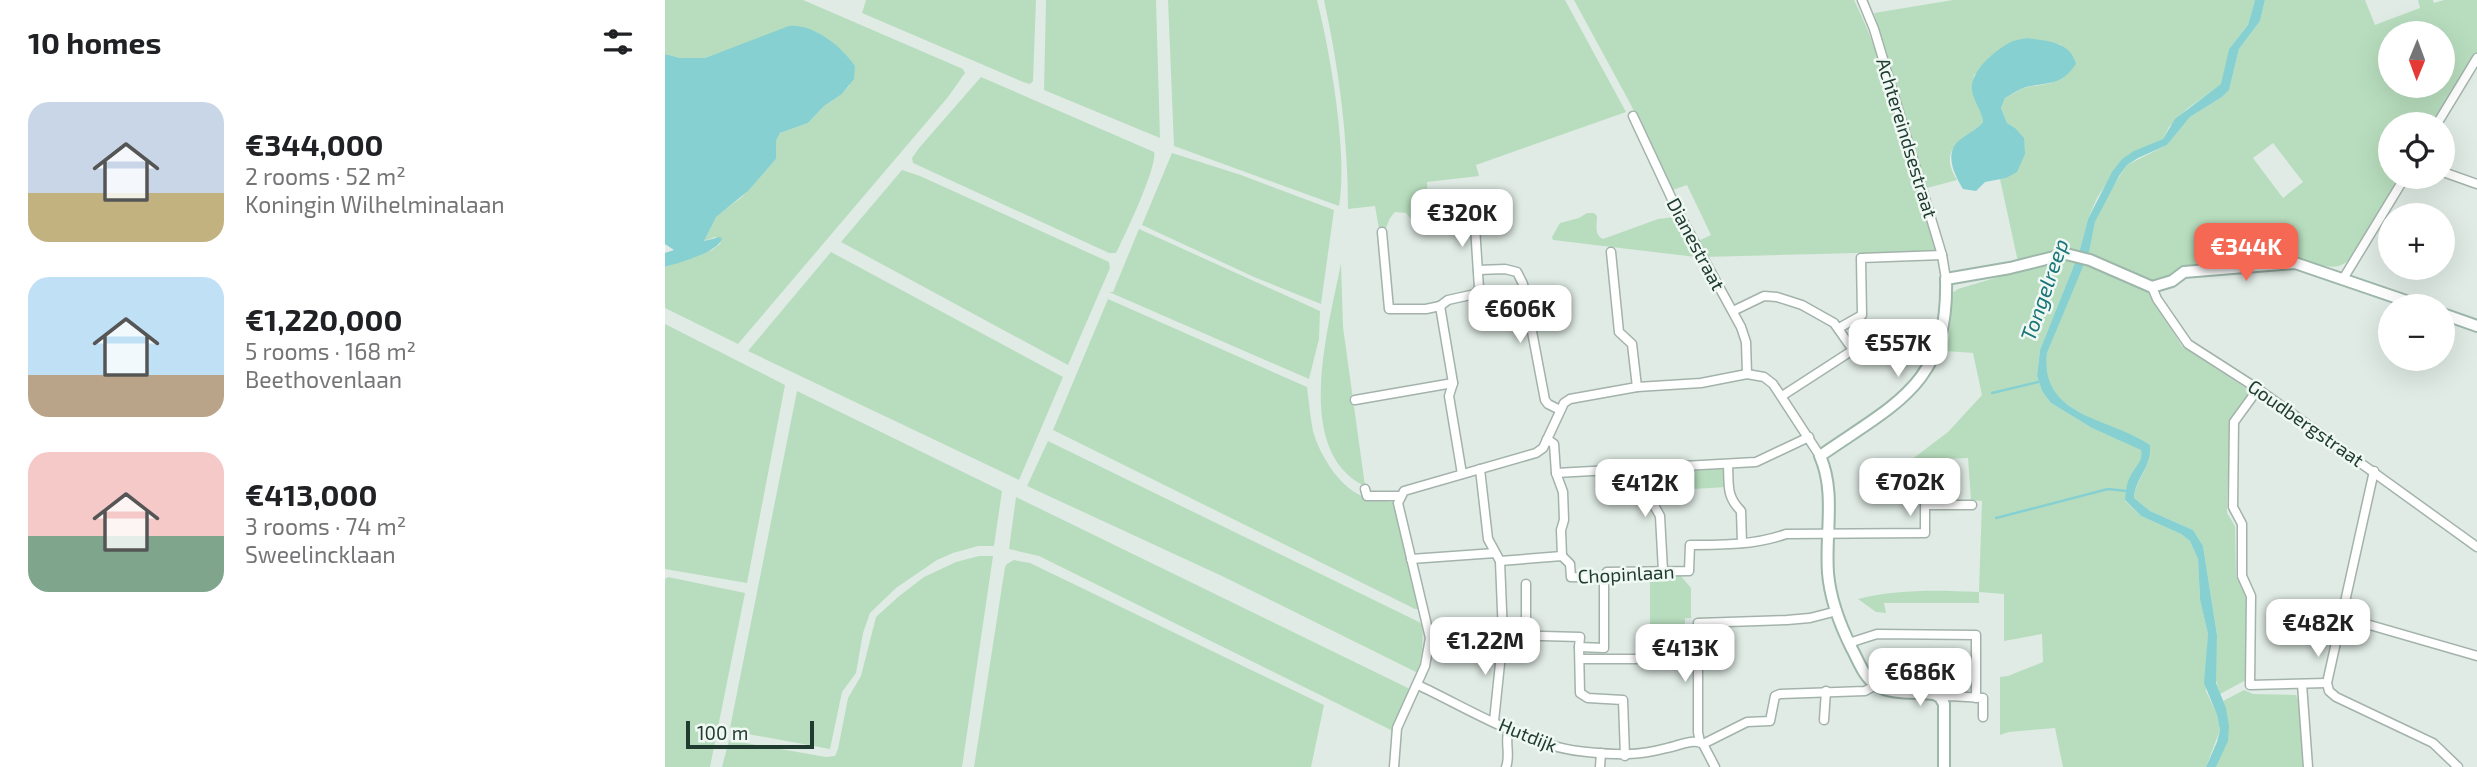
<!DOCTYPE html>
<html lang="en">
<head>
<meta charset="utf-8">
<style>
  body { margin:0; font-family:"Exo 2",sans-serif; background:#f2f2f2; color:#202124; height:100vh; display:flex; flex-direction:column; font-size:26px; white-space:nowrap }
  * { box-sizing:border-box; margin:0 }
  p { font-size:23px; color:#757577 }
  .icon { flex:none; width:38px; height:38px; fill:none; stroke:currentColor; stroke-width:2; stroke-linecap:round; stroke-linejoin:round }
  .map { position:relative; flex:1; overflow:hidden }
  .panel { display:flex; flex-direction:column; background:#fff; width:665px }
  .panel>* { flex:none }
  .needle { width:46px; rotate:181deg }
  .controls { position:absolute; left:1713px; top:21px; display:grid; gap:14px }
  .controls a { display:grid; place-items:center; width:77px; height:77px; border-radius:50%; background:#fff; box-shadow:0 7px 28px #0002; font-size:35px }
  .scale { position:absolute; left:21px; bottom:18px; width:128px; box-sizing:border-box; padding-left:7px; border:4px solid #203c31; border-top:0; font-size:19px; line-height:24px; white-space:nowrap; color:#203c31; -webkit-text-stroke:5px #f0f8f3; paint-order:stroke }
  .price { position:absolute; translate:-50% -60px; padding:0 16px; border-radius:14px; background:#fff; color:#222; font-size:23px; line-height:46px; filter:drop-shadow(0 2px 4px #0008) }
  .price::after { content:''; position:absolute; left:50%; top:42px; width:21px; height:16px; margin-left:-10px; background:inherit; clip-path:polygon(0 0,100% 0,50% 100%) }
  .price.selected { background:#f56854; color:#fff }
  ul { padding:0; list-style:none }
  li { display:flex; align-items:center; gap:21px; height:175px; padding:0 28px }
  li span { display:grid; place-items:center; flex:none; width:196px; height:140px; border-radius:21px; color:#555 }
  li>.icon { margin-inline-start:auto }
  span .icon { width:84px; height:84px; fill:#fffc; stroke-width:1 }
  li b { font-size:30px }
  h2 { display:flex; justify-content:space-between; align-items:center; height:84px; padding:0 28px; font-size:30px }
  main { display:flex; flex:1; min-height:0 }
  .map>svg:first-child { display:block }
  .green { fill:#b8ddbe; fill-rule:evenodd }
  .water { fill:#86d0d2 }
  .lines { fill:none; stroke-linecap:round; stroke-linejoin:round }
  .stream { stroke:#86d0d2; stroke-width:2.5 }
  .street-casing { stroke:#a3b3ab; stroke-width:11 }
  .secondary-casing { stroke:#9eb7ab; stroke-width:14 }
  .street { stroke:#fff; stroke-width:8 }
  .secondary { stroke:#fff; stroke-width:10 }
  .labels { text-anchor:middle; stroke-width:5; stroke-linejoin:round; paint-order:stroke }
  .street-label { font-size:19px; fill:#203c31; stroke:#f0f8f3 }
  .water-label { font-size:21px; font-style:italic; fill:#197579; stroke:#f0f8f3 }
</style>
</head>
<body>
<main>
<section class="panel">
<h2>10 homes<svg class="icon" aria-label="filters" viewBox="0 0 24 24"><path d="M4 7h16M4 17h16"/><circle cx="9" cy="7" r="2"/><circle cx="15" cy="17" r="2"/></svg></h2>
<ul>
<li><span style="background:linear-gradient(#c9d6e8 65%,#c2b280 0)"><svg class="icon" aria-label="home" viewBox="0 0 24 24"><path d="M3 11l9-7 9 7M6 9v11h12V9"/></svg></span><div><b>€344,000</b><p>2 rooms · 52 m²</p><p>Koningin Wilhelminalaan</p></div></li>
<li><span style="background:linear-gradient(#bfe0f5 70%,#b9a48a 0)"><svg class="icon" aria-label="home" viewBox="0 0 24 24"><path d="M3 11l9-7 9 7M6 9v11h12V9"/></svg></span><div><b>€1,220,000</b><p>5 rooms · 168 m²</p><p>Beethovenlaan</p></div></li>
<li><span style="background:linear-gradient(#f6c9c9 60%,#7fa58c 0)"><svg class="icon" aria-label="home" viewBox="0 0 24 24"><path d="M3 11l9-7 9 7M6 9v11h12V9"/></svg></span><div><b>€413,000</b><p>3 rooms · 74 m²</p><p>Sweelincklaan</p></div></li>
</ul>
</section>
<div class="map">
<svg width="1812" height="767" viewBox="0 0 1812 767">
  <rect width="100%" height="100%" fill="#e0ebe5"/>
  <g class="green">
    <path d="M0,0H138L298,69L300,73L283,97L73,344L0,308V267L47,250L56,243L50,237L39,241L50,217L77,197L111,159V141L115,133L143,123L159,106L177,94L184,86L190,66L178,52L151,32L129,26L40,58H15L0,54Z"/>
    <path d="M201,0H371L368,81L365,84L358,82L197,13Z"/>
    <path d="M381,0H491L495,138L379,90Z"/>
    <path d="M503,0H652C665,52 683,153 674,206L509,146Z"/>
    <path d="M659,0H900L961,112L811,165L814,176L762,182L763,225L750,224L741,213L730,212L725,218L716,240L710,206L683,209C683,138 674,69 659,0Z"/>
    <path d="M909,0H1189C1210,42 1223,87 1237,131C1250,171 1263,210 1271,251L1039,257L1031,242L1046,235L1022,185L1005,191L966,105Z"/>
    <path d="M1288,0H1590L1583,25L1564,49L1557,84L1523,108L1504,127L1498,139L1457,159L1432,198L1423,219L1414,253C1391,250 1375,255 1353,262L1335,179L1341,178L1350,128L1342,123L1336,108L1340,98L1358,88L1387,83L1397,45L1362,38L1309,75C1305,96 1316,103 1318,122C1301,141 1271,146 1292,180L1262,188L1209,13Z"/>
    <path d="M1600,0H1700L1710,25L1755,8L1753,0H1768L1769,3L1779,0H1812V53L1769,124H1726V177H1737L1683,261C1666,275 1648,259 1628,258L1508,275L1486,282L1423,255L1430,222L1445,191L1462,165L1502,145L1525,117L1557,97L1564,90L1574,49L1595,21ZM1726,33H1778V86H1726ZM1608,143L1638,182L1618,198L1588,158Z"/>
    <path d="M316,77L489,152C493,166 459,237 451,253H444L248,163L247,158L254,148Z"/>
    <path d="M507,153L576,175L669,210L656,304L589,277L477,225Z"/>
    <path d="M237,170L255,176L444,262L445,268L403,365L176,242Z"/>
    <path d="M922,213H929L932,216C932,225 929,235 938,239L993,219L1009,217L1031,257L888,240L887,237L895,223L914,218Z"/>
    <path d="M474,229L655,311L654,339L644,379L444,292H448Z"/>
    <path d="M166,252L398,377L354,480L83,351Z"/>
    <path d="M1401,259L1411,261L1375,350L1372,376L1377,391L1386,403L1427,428L1477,450L1475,464L1468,471L1460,501L1476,516L1516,534L1525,541L1533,559L1535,600L1543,634L1541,691L1552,715L1555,730L1541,767H1398L1390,728L1344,732L1335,735V677L1343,676L1378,662L1377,634L1339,641V594L1314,592V603H1219L1221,613L1211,612L1193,599C1233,589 1272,590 1314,592L1317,501L1306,500L1303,458L1246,460L1283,432L1317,395L1308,353L1280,351L1284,336L1287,293L1293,289L1387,261Z"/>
    <path d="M676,263L678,327L700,486C626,451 665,323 676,263Z"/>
    <path d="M1418,263L1433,268L1480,288L1517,346L1585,391L1565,424L1562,503V513L1570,526L1571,576L1581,595V680L1555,694L1550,677L1552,635L1538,546L1528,530L1485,511L1469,498C1472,475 1487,469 1485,445C1459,434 1404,413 1388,391C1380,379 1380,366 1382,353Z"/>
    <path d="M443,299L642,387C644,401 645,416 648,431C655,456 676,490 702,498C711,501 721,501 730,502L756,609H750L388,430Z"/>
    <path d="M0,324L120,385L82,583L0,569Z"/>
    <path d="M132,391L337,491L329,546H313L288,553L272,560L231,588L205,613L198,633L191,673L177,692L165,749L72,732L65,728Z"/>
    <path d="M383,441L754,622L758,625L757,651L753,673L559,577L362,486Z"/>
    <path d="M1057,469L1060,472L1061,487L1029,489L1027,471Z"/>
    <path d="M351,497L747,690L728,731L374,556L344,549Z"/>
    <path d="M314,556H328L297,767H57L64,740L161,757L170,756L173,749L183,698L196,676L211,617L233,597L259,577L291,562Z"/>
    <path d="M349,560L365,563L392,576L659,705L646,767H309L340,567L342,564Z"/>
    <path d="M985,575H1015L1026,588V618H1020V631H985Z"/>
    <path d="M3,577L80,593L45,767H0V579Z"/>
    <path d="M1579,690L1588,694L1631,695L1635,705L1639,767H1551C1560,746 1567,723 1558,701Z"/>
  </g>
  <g class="water">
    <path d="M1590,0H1600L1595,21L1574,49L1564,90L1557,97L1525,117L1502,145L1473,158L1462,165L1454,176L1430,222L1424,252L1382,353C1374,417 1446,418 1485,445C1487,469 1471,475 1469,498L1485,511L1528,530L1538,546L1552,635L1551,683L1561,708L1564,726L1563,741L1551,767H1541L1552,742L1555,730L1552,715L1539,683L1543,634L1535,600L1533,559L1525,541L1516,534L1476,516L1460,500C1461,492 1461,484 1465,477C1470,466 1478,463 1476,450L1427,428L1386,403L1377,391L1372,376L1375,350L1414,253L1423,219L1447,172L1457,159L1469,151L1498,139L1510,119L1556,84L1564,49L1583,25Z"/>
    <path d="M124,26C149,24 176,46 190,66L189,79L177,94L159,106L143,123L115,133L111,141V159L83,191L51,217L39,241L55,237L57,239C51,253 16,262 0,267V253L9,250L0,244V54L15,58H40Z"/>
    <path d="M1362,38C1382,41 1405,41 1411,64C1396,86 1384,82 1361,87C1354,89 1347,94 1340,98L1336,108L1342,123L1350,128L1359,138L1360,154L1352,172L1341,178L1320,182L1311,191L1298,189C1289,174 1278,152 1296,139C1304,133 1311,130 1318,122C1317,111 1309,102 1307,91C1304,72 1330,50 1346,42C1350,40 1357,39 1362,38Z"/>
  </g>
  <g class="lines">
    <g class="stream">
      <path d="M1327,393L1373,382"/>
      <path d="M1331,518L1443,489L1461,491"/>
    </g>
    <g class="street-casing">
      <g id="street">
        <path d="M1197,0L1209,29L1277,255L1281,279"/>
        <path d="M968,116L1013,212L1076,327L1081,342L1082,374"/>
        <path d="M1772,124L1812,58"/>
        <path d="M1778,172L1812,184"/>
        <path d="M717,232L724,309H761L775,306L788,383L784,396L797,474"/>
        <path d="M946,252L954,332L967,344L972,387"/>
        <path d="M813,270L840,269L852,272L858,284L880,400L883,404L895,410"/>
        <path d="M1678,279L1740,177"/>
        <path d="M1487,287L1492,299L1523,344L1593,389L1812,547"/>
        <path d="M775,306L783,300L810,294L814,288L810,227"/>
        <path d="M1068,311L1099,296L1112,297L1137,305L1169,323L1188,350L1117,396"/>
        <path d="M1174,328L1197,315L1196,258L1277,255"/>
        <path d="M1593,389L1569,422L1568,507L1577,524V576L1586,596L1585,685L1662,683"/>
        <path d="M690,400L788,383"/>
        <path d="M882,439L889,444L891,473L898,492L899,520L896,530L897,556"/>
        <path d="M1063,465C1064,485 1061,496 1076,511L1077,543"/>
        <path d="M987,467L990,507L995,516L998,571"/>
        <path d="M815,469L823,539L835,561L838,635L829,721"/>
        <path d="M1709,471L1662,683L1664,691L1671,697L1768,743L1793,767"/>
        <path d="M891,473L1091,462L1144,437"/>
        <path d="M700,489L702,496H735"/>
        <path d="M746,559L830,553"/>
        <path d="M835,561L897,556L905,564L906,577L941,578L942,572L1024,571L1025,545C1057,545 1091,545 1121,534L1260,533V505H1307"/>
        <path d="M939,578V648L914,647L915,693L923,698L958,700L960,756"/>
        <path d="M1677,617L1812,656"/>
        <path d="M838,635L915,637L914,647"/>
        <path d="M861,636V584"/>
        <path d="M1184,643L1212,634L1311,635V698"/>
        <path d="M915,659H1034"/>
        <path d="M1637,684L1643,767"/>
        <path d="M753,685C804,709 866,748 922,752C952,755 972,756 1002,748C1013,746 1028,738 1038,744L1082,722L1105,721L1110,696L1115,694L1200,691L1211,685"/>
        <path d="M1275,697L1285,696L1318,698V717"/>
        <path d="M1159,720L1161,691"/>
        <path d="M1035,742L1033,732V623L1122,620L1145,618L1172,611"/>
        <path d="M1038,744L1050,767"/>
        <path d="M729,767L732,728L760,666L765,638L733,503L739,491L871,453L878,448L899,403L905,399L972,387L1036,383L1082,374L1099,377L1108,384L1155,456"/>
        <path d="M841,767C846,755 839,741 844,729"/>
        <path d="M935,767L936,753"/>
      </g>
    </g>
    <g class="secondary-casing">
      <g id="secondary">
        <path d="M1778,314L1812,326"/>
        <path d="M1279,767V704L1275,697L1269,694C1252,692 1225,695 1211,685C1199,677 1194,662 1187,649C1176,627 1165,598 1163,573C1160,534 1171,492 1155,456C1231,403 1284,384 1281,279L1345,268L1401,254L1425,260L1487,287L1507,281L1519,272L1630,263L1756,306"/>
      </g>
    </g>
    <use href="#street" class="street"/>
    <use href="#secondary" class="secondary"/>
  </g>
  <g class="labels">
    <g class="street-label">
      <text transform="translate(1242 138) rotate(73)" y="7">Achtereindsestraat</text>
      <text transform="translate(1031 244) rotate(62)" y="7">Dianestraat</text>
      <text transform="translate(1641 423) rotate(35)" y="7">Goudbergstraat</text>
      <text transform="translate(961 574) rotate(-3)" y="7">Chopinlaan</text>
      <text transform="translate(863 735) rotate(22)" y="7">Hutdijk</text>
    </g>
    <g class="water-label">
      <text transform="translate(1380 290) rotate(-71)" y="7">Tongelreep</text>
    </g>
  </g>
</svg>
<div class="controls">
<a><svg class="needle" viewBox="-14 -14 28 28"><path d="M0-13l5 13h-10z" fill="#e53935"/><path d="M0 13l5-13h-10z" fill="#757577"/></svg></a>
<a><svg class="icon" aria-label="locate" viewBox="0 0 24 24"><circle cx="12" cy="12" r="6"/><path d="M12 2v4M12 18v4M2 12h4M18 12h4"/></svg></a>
<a>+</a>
<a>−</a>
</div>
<div class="scale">100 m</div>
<b class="price" style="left:797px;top:249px">€320K</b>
<b class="price selected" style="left:1581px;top:283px">€344K</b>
<b class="price" style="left:855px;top:345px">€606K</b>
<b class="price" style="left:1233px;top:379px">€557K</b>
<b class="price" style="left:1245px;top:518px">€702K</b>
<b class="price" style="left:980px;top:519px">€412K</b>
<b class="price" style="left:1653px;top:659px">€482K</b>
<b class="price" style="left:820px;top:677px">€1.22M</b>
<b class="price" style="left:1020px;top:684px">€413K</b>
<b class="price" style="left:1255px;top:708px">€686K</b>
</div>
</main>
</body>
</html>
